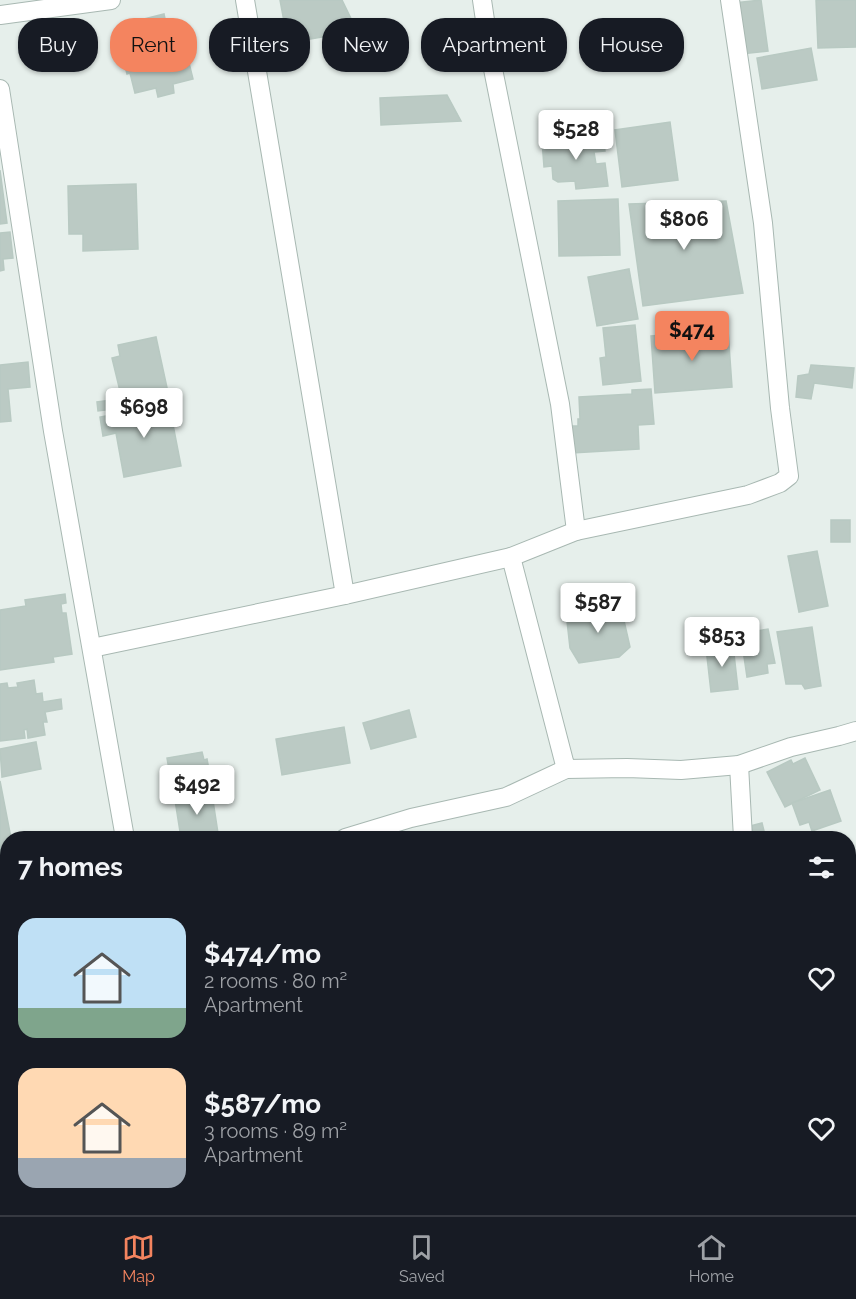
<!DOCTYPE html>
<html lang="en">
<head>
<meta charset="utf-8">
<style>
  body { margin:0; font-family:Raleway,sans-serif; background:#20242c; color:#f1f3f6; height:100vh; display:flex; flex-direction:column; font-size:22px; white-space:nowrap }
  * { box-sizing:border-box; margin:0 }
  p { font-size:20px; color:#9ea1a6 }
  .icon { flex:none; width:33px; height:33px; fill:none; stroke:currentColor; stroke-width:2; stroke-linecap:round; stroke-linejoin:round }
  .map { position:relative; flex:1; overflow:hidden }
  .drawer { position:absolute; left:0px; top:831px; width:856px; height:384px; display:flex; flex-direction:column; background:#171b24; border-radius:24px 24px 0 0; box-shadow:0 2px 4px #0004 }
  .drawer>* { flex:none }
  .guide { position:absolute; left:18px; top:18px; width:820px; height:54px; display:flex; gap:12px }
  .price { position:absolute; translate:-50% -51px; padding:0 14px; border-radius:6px; background:#fff; color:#222; font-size:20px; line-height:39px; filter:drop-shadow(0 2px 3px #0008) }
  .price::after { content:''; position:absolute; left:50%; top:36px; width:18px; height:14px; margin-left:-9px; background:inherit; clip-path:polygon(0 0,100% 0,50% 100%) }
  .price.active { background:#f4845f; color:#111 }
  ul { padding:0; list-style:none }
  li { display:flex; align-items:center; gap:18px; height:150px; padding:0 18px }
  li span { display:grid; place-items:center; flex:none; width:168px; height:120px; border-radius:18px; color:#555 }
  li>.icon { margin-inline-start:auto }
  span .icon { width:72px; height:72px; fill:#fffc; stroke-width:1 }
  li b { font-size:26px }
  h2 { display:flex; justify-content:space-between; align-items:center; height:72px; padding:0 18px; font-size:26px }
  .pill { padding:0 21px; border-radius:24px; background:#171b24; box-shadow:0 2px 4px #0004; font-size:21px; line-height:54px }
  .pill.active { background:#f4845f; color:#111 }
  .tab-bar { display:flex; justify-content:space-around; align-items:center; height:84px; border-top:2px solid #363941; background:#171b24; font-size:16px; color:#9ea1a6 }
  .tab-bar a { display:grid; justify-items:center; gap:3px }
  .tab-bar .active { color:#f4845f }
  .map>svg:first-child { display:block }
  .building { fill:#bbcac4; stroke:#b8c9c2; stroke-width:1.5 }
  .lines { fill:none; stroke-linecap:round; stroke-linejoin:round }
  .street-casing { stroke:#a8b8b2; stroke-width:20 }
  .street { stroke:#fff; stroke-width:18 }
</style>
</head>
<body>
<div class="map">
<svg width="856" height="1215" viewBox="0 0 856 1215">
  <rect width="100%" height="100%" fill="#e6efeb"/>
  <g class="building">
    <path d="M280,0H342L357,31L288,43Z"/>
    <path d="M761,0L768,51L741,54L734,3Z"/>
    <path d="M816,0H856V47L818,48Z"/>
    <path d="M164,14L168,33L174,32L177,45L184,43L193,79L173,84L174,93L158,97L156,88L135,93L130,73L127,74L119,41L128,39L124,24Z"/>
    <path d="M75,34L78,57L45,62L41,40Z"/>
    <path d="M811,48L817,80L762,89L757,58Z"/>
    <path d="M447,95L461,121L381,125L380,98Z"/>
    <path d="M670,122L678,180L622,187L615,130Z"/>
    <path d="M603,134L605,151L594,152L596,164L605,163L608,186L576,189L575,181L558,182L553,179L552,166L544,167L542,141Z"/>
    <path d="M0,170L7,223L0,224Z"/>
    <path d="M136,184L138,249L83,251V234H69L68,186Z"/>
    <path d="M618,199L620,255L559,256L558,201Z"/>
    <path d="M726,201L743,293L643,306L629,204Z"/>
    <path d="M10,232L13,258L3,259L4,270L0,271V233Z"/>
    <path d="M629,269L638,319L597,326L588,277Z"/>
    <path d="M635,325L641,381L603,385L600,358L606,357L603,328Z"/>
    <path d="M728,330L732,387L655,393L651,336Z"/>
    <path d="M156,337L169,397L132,405L129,389L120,391L112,358L120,356L118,345Z"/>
    <path d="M28,362L30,387L8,389L11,421L0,422V365Z"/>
    <path d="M811,365L854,368L852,388L814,383L811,399L796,397L798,376L809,374Z"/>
    <path d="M651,389L654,424L638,425L639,449L572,453L571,426H578V419H580L579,397L632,394V390Z"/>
    <path d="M119,399L120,408L98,411L97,402Z"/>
    <path d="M169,404L181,466L124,477L116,433L103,436L100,417Z"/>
    <rect x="831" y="520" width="19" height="22"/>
    <path d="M817,551L828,606L799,612L788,556Z"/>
    <path d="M65,594L66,603L61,604L62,613H66L72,654L53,657L54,662L0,670V610L26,606L25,600Z"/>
    <path d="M620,603L630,647L619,657L579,663L570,648L566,612L581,608L585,621L597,619L594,609Z"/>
    <path d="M812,627L821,686L805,689L802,684H786L777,632Z"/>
    <path d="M768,629L775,663L767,664L768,673L747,677L743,650L739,654L735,635Z"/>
    <path d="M733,645L738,689L711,692L706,648Z"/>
    <path d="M34,680L36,694L42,693L43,702L61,699L62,709L45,712L47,722H43L45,735L28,738L27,729L24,730L25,738L0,741V684L7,683L8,688L18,687L17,683Z"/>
    <path d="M409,710L416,737L371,749L363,723Z"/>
    <path d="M344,727L350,763L282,775L276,739Z"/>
    <path d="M36,742L41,769L2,777L0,749Z"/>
    <path d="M202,752L204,760L207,759L213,791L174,798L167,758Z"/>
    <path d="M805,758L820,790L785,807L767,772L791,760L793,764Z"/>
    <path d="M0,781L11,838H8V865L0,867Z"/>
    <path d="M830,790L841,821L812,831L809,822L800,825L792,803Z"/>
    <path d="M212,794L218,833L181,838L175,800Z"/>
    <path d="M762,823L764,831L752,833L750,826Z"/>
    <path d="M6,1037L8,1092L0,1093V1038Z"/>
    <path d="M854,1138L856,1151L849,1154V1140Z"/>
    <path d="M59,1208H96L97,1215H61Z"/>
    <path d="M112,1208H168L170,1215H113Z"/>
    <path d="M185,1208H215L216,1215H186Z"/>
    <path d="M258,1208H311L312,1213L304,1215H259Z"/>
    <path d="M528,1208L530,1215H513L512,1211Z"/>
    <path d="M538,1208H578L580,1215H540Z"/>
    <path d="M800,1208H821L824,1215H803Z"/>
  </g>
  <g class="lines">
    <g class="street-casing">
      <g id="street">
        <path d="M245,0L345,595"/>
        <path d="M482,0L490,54L560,404L576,531"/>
        <path d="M0,15L111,0"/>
        <path d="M0,89L53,431L125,838"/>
        <path d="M511,557L566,769L627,768L681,770L739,765L791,747L839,736L856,731"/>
        <path d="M92,648L345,595L511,557L576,531L748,495L780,483L789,476L780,408L763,223L730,0"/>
        <path d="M739,765L743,838"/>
        <path d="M345,838L411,818L506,797L566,769"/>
        <path d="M0,905L8,903"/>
        <path d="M849,971L856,969"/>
        <path d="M849,1065L856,1077"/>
        <path d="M0,1163L8,1162"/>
        <path d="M406,1208L407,1215"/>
        <path d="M649,1208L651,1215"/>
      </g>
    </g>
    <use href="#street" class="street"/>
  </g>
</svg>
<b class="price" style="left:576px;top:161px">$528</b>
<b class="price" style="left:684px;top:251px">$806</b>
<b class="price active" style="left:692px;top:362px">$474</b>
<b class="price" style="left:144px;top:439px">$698</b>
<b class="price" style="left:598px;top:634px">$587</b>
<b class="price" style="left:722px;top:668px">$853</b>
<b class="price" style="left:197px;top:816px">$492</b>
<div class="guide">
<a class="pill">Buy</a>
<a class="pill active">Rent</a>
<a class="pill">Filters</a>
<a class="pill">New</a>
<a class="pill">Apartment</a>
<a class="pill">House</a>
</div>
<section class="drawer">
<h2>7 homes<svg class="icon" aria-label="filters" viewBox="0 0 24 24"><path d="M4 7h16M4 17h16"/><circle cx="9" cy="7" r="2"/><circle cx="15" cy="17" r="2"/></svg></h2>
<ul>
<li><span style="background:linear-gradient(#bfe0f5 75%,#7fa58c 0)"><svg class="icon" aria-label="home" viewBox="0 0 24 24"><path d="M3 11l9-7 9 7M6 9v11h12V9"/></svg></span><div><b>$474/mo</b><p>2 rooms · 80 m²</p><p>Apartment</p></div><svg class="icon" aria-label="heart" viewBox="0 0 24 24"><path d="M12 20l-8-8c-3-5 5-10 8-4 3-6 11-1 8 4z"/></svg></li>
<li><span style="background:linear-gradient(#ffd9b3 75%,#9aa5b1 0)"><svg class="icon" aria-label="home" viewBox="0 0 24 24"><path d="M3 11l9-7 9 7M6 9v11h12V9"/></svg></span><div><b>$587/mo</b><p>3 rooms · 89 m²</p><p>Apartment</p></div><svg class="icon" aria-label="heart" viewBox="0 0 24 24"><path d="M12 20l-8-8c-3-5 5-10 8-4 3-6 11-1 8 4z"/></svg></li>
</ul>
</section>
</div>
<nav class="tab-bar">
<a class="active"><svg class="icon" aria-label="map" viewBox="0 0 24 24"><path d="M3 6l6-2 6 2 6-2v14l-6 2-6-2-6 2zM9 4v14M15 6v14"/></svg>Map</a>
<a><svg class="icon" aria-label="saved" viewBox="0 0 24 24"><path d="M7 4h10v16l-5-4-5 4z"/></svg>Saved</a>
<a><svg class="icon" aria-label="home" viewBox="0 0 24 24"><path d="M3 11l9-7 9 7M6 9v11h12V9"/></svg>Home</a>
</nav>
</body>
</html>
